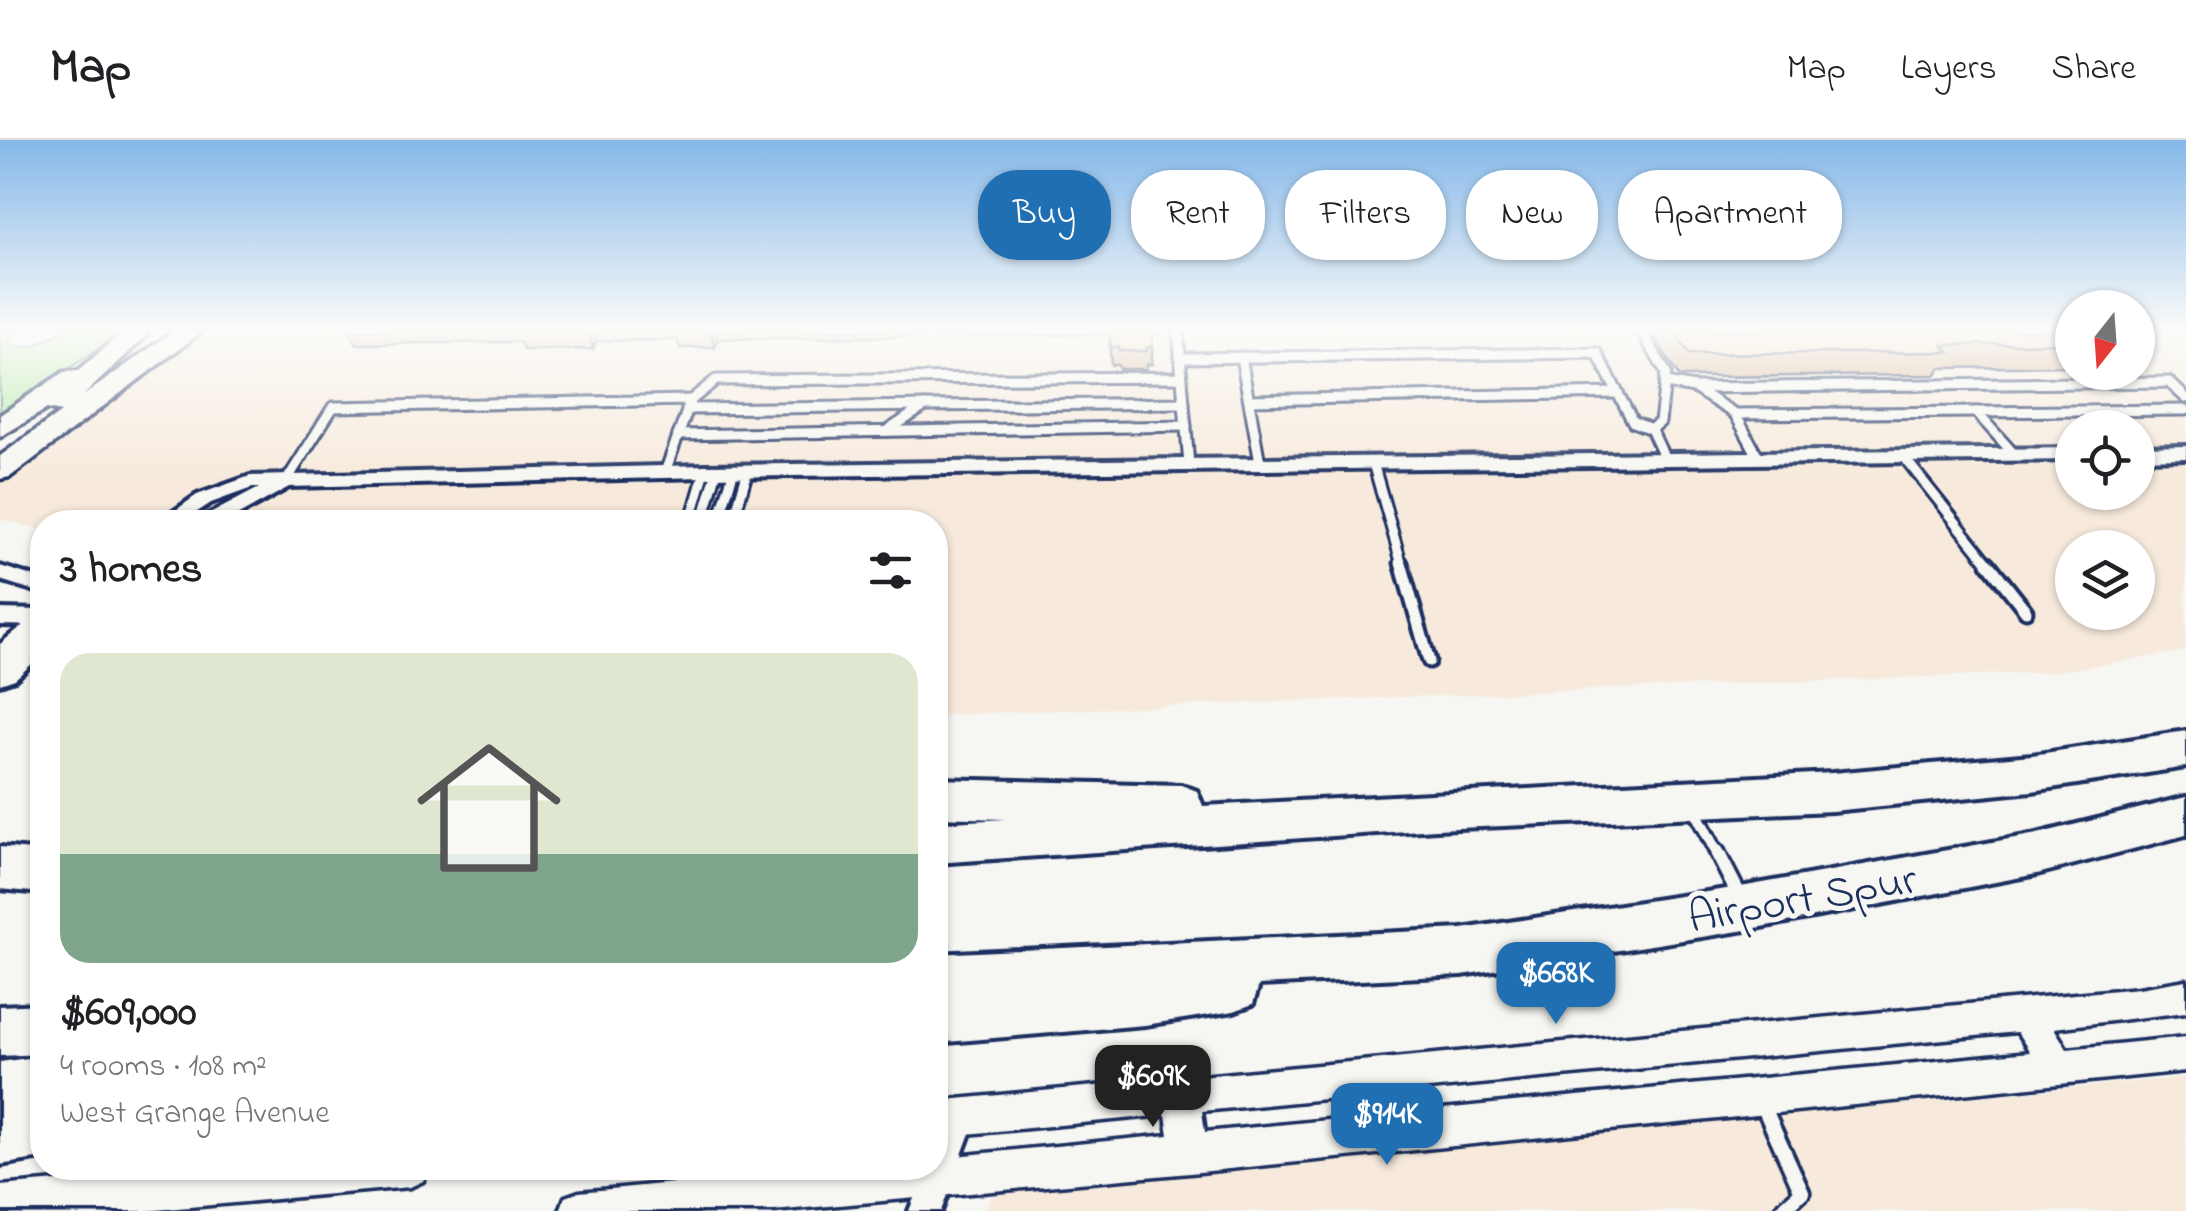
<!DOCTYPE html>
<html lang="en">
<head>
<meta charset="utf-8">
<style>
  body { margin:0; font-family:"Indie Flower",sans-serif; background:#f6f6f6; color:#202124; height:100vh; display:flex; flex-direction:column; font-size:38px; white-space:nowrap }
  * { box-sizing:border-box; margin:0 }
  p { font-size:32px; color:#757577 }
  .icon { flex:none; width:55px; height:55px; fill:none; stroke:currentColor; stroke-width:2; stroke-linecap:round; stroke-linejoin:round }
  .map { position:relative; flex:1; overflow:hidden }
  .drawer { position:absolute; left:30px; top:370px; width:918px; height:670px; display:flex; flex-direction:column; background:#fff; border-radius:40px; box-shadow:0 2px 8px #0004 }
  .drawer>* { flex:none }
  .hud { position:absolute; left:978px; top:30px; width:950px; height:90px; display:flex; gap:20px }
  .needle { width:65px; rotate:197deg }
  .tools { position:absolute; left:2055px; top:150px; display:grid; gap:20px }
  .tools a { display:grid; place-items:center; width:100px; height:100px; border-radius:50%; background:#fff; box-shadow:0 2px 8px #0004; font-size:50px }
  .price { position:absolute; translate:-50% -85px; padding:0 22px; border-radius:20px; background:#1f6fb2; color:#fff; font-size:32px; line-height:65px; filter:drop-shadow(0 2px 5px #0008) }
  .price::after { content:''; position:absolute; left:50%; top:60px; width:30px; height:22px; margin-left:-15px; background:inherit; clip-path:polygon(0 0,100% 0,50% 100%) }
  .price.active { background:#222; color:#fff }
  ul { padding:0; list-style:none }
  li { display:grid; align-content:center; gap:20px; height:530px; padding:0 30px }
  li span { display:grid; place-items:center; height:310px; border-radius:30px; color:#555 }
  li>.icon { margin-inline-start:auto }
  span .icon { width:180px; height:180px; fill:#fffc; stroke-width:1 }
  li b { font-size:42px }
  h2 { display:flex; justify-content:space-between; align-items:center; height:120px; padding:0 30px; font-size:42px }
  .pill { padding:0 35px; border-radius:40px; background:#fff; box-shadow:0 2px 8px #0004; font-size:35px; line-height:90px }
  .pill.active { background:#1f6fb2; color:#fff }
  header { display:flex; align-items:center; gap:60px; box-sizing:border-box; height:140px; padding:0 50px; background:#fff; border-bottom:2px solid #e0e0e0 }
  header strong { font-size:48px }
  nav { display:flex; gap:55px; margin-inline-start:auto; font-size:35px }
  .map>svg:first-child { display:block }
  .built { fill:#f7eadc; fill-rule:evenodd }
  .green { fill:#b9ecad; stroke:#6a8e86; stroke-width:2.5 }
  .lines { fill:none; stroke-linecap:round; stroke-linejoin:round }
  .service-far2-casing { stroke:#1b2f5e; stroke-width:15 }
  .service-far1-casing { stroke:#1b2f5e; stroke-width:19 }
  .service-casing { stroke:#1b2f5e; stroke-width:21 }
  .minor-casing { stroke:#1b2f5e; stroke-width:8 }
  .tertiary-casing { stroke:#1b2f5e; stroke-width:7 }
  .primary-casing { stroke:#1b2f5e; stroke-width:7 }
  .motorway-casing { stroke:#1b2f5e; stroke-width:8 }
  .service-far2 { stroke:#f6f6f2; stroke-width:9 }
  .service-far1 { stroke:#f6f6f2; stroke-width:11 }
  .service { stroke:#f6f6f2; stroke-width:14 }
  .minor { fill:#f6f6f2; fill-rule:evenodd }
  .tertiary { fill:#f6f6f2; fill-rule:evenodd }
  .primary { fill:#f6f6f2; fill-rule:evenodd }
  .motorway { fill:#f6f6f2; fill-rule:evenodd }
  .wall { fill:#d6b190; stroke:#1b2f5e; stroke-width:2.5 }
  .shaded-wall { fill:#ae9076; stroke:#1b2f5e; stroke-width:2.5 }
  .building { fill:#f9cea8; stroke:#1b2f5e; stroke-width:2.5 }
  .labels { text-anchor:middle; stroke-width:10; stroke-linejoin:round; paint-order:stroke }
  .street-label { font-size:45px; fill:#1b2f5e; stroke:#f6f6f2 }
</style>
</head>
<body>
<header>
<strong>Map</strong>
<nav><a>Map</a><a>Layers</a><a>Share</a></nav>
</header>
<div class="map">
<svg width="2186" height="1071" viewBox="0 0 2186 1071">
  <rect width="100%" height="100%" fill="#f6f6f2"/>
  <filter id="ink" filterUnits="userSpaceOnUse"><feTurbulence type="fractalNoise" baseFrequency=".01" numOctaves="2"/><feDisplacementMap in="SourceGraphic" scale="20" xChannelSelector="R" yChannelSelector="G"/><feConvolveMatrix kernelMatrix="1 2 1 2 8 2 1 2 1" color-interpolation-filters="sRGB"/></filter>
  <g filter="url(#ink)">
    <g class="built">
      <path d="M203,190H2072V232H2138V190H2186V511L2055,532L935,575V382H42V390L0,379V342ZM2072,288H2138V352H2072ZM2072,408H2138V472H2072Z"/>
      <path d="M2186,937V1071H981L998,1049Z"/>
    </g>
    <path class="green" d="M14,190L6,202C30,216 46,197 67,190C82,184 109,190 125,190L0,276V192Z"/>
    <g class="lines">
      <g class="service-far2-casing">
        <g id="service-far2">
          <path d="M1178,190L1189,325"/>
          <path d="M1641,190L1666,233L1660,282L1651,289L1665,319"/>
          <path d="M1241,217L1260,323"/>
          <path d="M1180,218L1597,213L1633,282L1651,289"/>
          <path d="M1666,243L1694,248L1735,274L1976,272"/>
          <path d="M1694,248L2169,242L2186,258"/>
          <path d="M691,260L716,240L1182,237"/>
          <path d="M1249,260L1618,253"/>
          <path d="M687,269L1184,263"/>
          <path d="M1735,274L1759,318"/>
          <path d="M887,291L925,266"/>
          <path d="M678,295L1186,286"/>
          <path d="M2014,314L1976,272L2186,270"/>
          <path d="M1903,316L1990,425"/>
          <path d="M1373,323L1402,425"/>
          <path d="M285,343L333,267L691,260L665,332"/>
          <path d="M690,382L705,331"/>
          <path d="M702,382L717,331"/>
          <path d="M718,382L734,330"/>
          <path d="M733,382L748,330"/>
        </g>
      </g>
      <g class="service-far1-casing">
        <g id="service-far1">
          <path d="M1401,423L1429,521"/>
          <path d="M1988,423L2026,471"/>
          <path d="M1693,667L1718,715"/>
        </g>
      </g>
      <g class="service-casing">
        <g id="service">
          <path d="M1717,712L1740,757"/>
          <path d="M1761,961L1802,1052L1781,1071"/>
        </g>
      </g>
      <g class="minor-casing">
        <g id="minor">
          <path d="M2186,306V318L2138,319V307Z"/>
          <path d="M2072,308V320L705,337L289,347L226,382H201L204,377L259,348H252L211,363L182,382H159L197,355L250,336L705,325Z"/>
          <path d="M0,426L42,439V453L0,440Z"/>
          <path d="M0,469L42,470V486L0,485Z"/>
          <path d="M961,962L972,967L976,977L941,1071H909L926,1028H935V1005L950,967Z"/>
        </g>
      </g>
      <g class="tertiary-casing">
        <g id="tertiary">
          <path d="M2186,840V872L2054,888L2067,909L2186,897V931L1190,1033L773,1071H560L565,1057L579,1052L831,1028H935V1018L1169,995L1166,975L935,997V961L2139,848ZM2017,892L2030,912L1205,992L1202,971Z"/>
          <path d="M205,1028H429L423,1041L410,1047L145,1071H0V1046Z"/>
        </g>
      </g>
      <g class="primary-casing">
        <path id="primary" d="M125,190H145L148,194L83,256L175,190H204L10,337L0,339V316L61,272L47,269L0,297V275L64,232L78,231Z"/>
      </g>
      <g class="motorway-casing">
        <g id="motorway">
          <path d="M42,477V515L15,539L0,544V504L27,482Z"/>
          <path d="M2186,591V627L2032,651L1832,671L1436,689L935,723V683L1005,679L935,677V639L1181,645L1197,651L1203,666L1832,633L2032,615Z"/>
          <path d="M2186,657V695L2037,734L1746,790L1462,835L1259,845L1253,864L1234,871L1145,885L935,903V814L1462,789L1746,746L2037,694Z"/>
          <path d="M0,707L42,711V753L0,749Z"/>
          <path d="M42,864V914L0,916V866Z"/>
          <path d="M42,916V1018L0,1025V922Z"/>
        </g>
      </g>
      <use href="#service-far2" class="service-far2"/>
      <use href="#service-far1" class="service-far1"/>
      <use href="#service" class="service"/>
      <use href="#minor" class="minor"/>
      <use href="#tertiary" class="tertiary"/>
      <use href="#primary" class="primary"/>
      <use href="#motorway" class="motorway"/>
    </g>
    <g class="wall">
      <path d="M349,190H1160V193L1152,194V224H1147L1146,229H1119L1118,225H1111L1109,194L718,199L715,207L680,208L677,200L596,201L593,209L523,210L520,202L357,204Z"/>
      <path d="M1650,190H2072V226L1940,228L1935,235L1679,237Z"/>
      <path d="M2138,190H2147L2143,195L2151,202L2138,220Z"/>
    </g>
    <g class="shaded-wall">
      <path d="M588,190H593L596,201L593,209Z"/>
      <path d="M710,190H715L718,199L715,207Z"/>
    </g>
    <g class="building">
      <path d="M518,190H588L587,191L516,192Z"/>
      <path d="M1110,190H1152L1153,207H1147V211H1119V207H1111Z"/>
      <path d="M1673,190H2072V203L1943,205L1949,212L1689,214Z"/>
      <path d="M2138,190L2151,202H2138Z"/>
    </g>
  </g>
  <linearGradient id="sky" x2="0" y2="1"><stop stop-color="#85b8e9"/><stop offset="0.56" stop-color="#fbfbf9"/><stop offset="1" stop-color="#fbfbf9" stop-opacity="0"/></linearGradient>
  <rect width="2186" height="340" fill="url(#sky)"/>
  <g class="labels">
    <g class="street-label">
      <text transform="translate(1802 756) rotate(-10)" y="16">Airport Spur</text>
    </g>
  </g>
</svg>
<div class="tools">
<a><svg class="needle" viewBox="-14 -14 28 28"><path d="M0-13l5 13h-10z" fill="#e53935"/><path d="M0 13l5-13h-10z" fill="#757577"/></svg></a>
<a><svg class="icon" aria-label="locate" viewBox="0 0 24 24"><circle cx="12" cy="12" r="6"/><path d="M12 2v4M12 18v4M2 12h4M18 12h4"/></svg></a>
<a><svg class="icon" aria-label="layers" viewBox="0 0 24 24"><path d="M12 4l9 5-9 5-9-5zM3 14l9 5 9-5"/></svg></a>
</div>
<b class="price" style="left:1556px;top:887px">$668K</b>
<b class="price active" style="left:1153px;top:990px">$609K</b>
<b class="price" style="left:1387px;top:1028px">$914K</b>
<div class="hud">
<a class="pill active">Buy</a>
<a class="pill">Rent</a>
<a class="pill">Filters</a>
<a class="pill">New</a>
<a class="pill">Apartment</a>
</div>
<section class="drawer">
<h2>3 homes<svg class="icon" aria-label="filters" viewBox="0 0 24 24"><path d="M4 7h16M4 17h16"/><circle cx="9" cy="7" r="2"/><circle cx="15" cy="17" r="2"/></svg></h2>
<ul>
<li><span style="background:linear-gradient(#dfe7d0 65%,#7fa58c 0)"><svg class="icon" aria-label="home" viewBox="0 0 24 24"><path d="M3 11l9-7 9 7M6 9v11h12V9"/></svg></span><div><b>$609,000</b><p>4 rooms · 108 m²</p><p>West Grange Avenue</p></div></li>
</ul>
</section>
</div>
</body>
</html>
